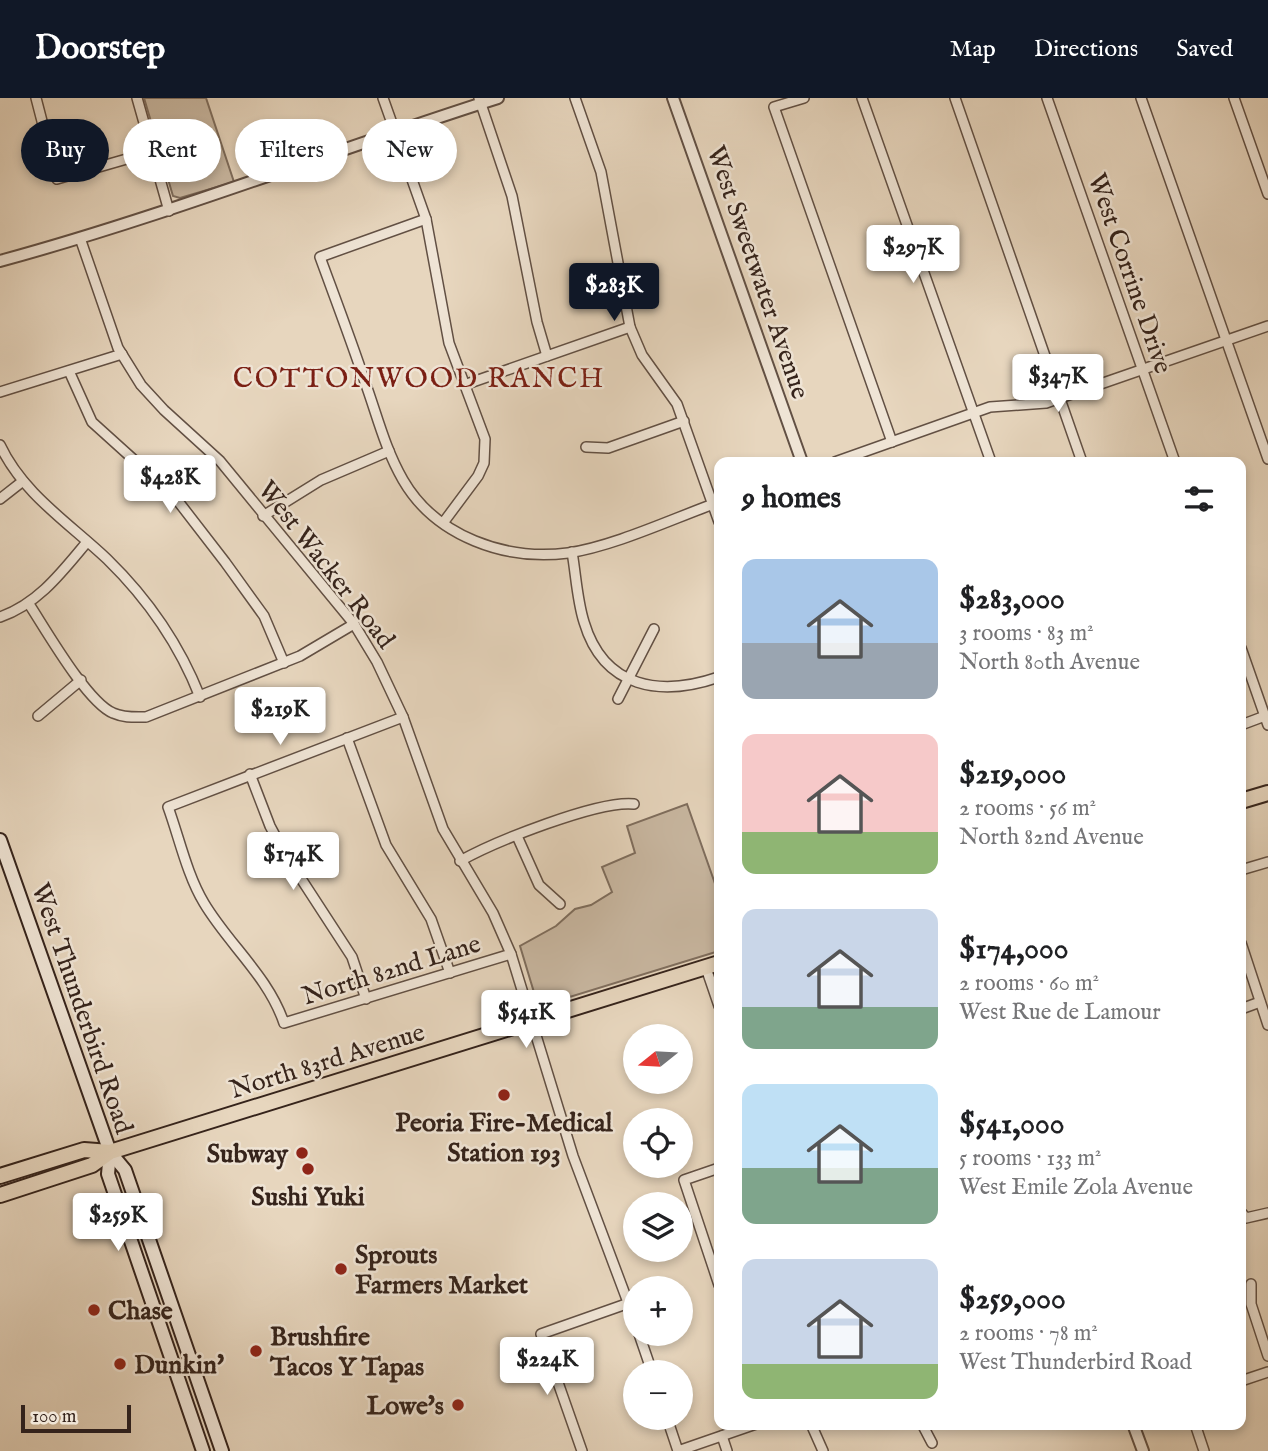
<!DOCTYPE html>
<html lang="en">
<head>
<meta charset="utf-8">
<style>
  body { margin:0; font-family:"IM FELL English",serif; background:#f6f6f6; color:#202124; height:100vh; display:flex; flex-direction:column; font-size:26px; white-space:nowrap }
  * { box-sizing:border-box; margin:0 }
  p { font-size:23px; color:#757577 }
  .icon { flex:none; width:38px; height:38px; fill:none; stroke:currentColor; stroke-width:2; stroke-linecap:round; stroke-linejoin:round }
  .map { position:relative; flex:1; overflow:hidden }
  .sheet { position:absolute; left:714px; top:359px; width:532px; height:973px; display:flex; flex-direction:column; background:#fff; border-radius:14px; box-shadow:0 4px 10px #0003 }
  .sheet>* { flex:none }
  .banner { position:absolute; left:21px; top:21px; width:588px; height:63px; display:flex; gap:14px }
  .needle { width:46px; rotate:252deg }
  .controls { position:absolute; left:623px; top:926px; display:grid; gap:14px }
  .controls a { display:grid; place-items:center; width:70px; height:70px; border-radius:50%; background:#fff; box-shadow:0 4px 10px #0003; font-size:35px }
  .scale { position:absolute; left:21px; bottom:18px; width:110px; box-sizing:border-box; padding-left:7px; border:4px solid #35231b; border-top:0; font-size:19px; line-height:24px; white-space:nowrap; color:#35231b; -webkit-text-stroke:5px #efe4d5; paint-order:stroke }
  .price { position:absolute; translate:-50% -60px; padding:0 16px; border-radius:7px; background:#fff; color:#222; font-size:23px; line-height:46px; filter:drop-shadow(0 2px 4px #0008) }
  .price::after { content:''; position:absolute; left:50%; top:42px; width:21px; height:16px; margin-left:-10px; background:inherit; clip-path:polygon(0 0,100% 0,50% 100%) }
  .price.active { background:#111827; color:#fff }
  ul { padding:0; list-style:none }
  li { display:flex; align-items:center; gap:21px; height:175px; padding:0 28px }
  li span { display:grid; place-items:center; flex:none; width:196px; height:140px; border-radius:14px; color:#555 }
  li>.icon { margin-inline-start:auto }
  span .icon { width:84px; height:84px; fill:#fffc; stroke-width:1 }
  li b { font-size:30px }
  h2 { display:flex; justify-content:space-between; align-items:center; height:84px; padding:0 28px; font-size:30px }
  .pill { padding:0 24px; border-radius:32px; background:#fff; box-shadow:0 4px 10px #0003; font-size:24px; line-height:63px }
  .pill.active { background:#111827; color:#fff }
  header { display:flex; align-items:center; gap:42px; box-sizing:border-box; height:98px; padding:0 35px; background:#111827; color:#fff }
  header strong { font-size:33px }
  nav { display:flex; gap:38px; margin-inline-start:auto; font-size:24px }
  .map>svg:first-child { display:block }
  .green { fill:#c9b8a2; stroke:#7f6e5e; stroke-width:2 }
  .lines { fill:none; stroke-linecap:round; stroke-linejoin:round }
  .minor-casing { stroke:#625044; stroke-width:12 }
  .tertiary-casing { stroke:#625044; stroke-width:14 }
  .secondary-casing { stroke:#35231b; stroke-width:16 }
  .primary-casing { stroke:#35231b; stroke-width:18 }
  .minor { stroke:#efe4d5; stroke-width:9 }
  .tertiary { stroke:#efe4d5; stroke-width:10 }
  .secondary { stroke:#efe4d5; stroke-width:12 }
  .primary { stroke:#e7d6be; stroke-width:14 }
  .poi-dot { fill:#8f2418; stroke:#efe4d5; stroke-width:2.5 }
  .labels { text-anchor:middle; stroke-width:5; stroke-linejoin:round; paint-order:stroke }
  .street-label { font-size:26px; fill:#35231b; stroke:#efe4d5 }
  .poi-label { font-size:26px; font-weight:bold; fill:#35231b; stroke:#efe4d5; text-anchor:start }
  .neighbourhood-label { font-size:28px; letter-spacing:2px; fill:#7a1f14; stroke:#efe4d5 }
</style>
</head>
<body>
<header>
<strong>Doorstep</strong>
<nav><a>Map</a><a>Directions</a><a>Saved</a></nav>
</header>
<div class="map">
<svg width="1268" height="1353" viewBox="0 0 1268 1353">
  <rect width="100%" height="100%" fill="#e7d6be"/>
  <filter id="stains"><feTurbulence type="fractalNoise" baseFrequency=".00286" numOctaves="4"/><feColorMatrix values="0 0 0 0 .2 0 0 0 0 .09 0 0 0 0 .02 0 0 0 .5 -.17"/></filter>
  <radialGradient id="worn" r=".72"><stop offset=".6" stop-color="#630" stop-opacity="0"/><stop offset="1" stop-color="#630" stop-opacity=".3"/></radialGradient>
  <g class="green">
    <path d="M144,0H206L234,84L180,100L173,98Z"/>
    <path d="M687,706L719,797V853L547,906L536,901L520,848L556,828L575,811L591,807L612,794L602,769L635,755L627,728Z"/>
  </g>
  <g class="lines">
    <g class="minor-casing">
      <g id="minor">
        <path d="M36,0L57,81L151,54"/>
        <path d="M137,0L169,113"/>
        <path d="M383,0L426,121L449,245L485,341L484,365L478,378L443,425"/>
        <path d="M479,0L512,98L537,224L547,258"/>
        <path d="M575,0L601,74L630,229L642,257L677,306L719,424"/>
        <path d="M804,0L774,9L892,344"/>
        <path d="M862,0L991,364"/>
        <path d="M955,0L1082,364"/>
        <path d="M1047,0L1175,364"/>
        <path d="M1141,0L1268,361"/>
        <path d="M1234,0L1268,96"/>
        <path d="M426,121L320,159C335,200 351,242 365,284C377,317 385,351 403,382C436,439 506,463 568,455C615,448 674,420 719,404"/>
        <path d="M80,140L118,250L141,287L164,312L220,363L354,526L377,564L403,619L443,731L493,815L511,856L573,1058L635,1223"/>
        <path d="M69,273L92,324L174,398L225,464L264,518L284,565"/>
        <path d="M464,287L630,229"/>
        <path d="M0,294L122,256"/>
        <path d="M0,347C23,396 69,425 107,461C147,500 180,548 200,599"/>
        <path d="M586,349L608,350L684,323"/>
        <path d="M835,364L990,309L1046,305L1060,300L1268,228"/>
        <path d="M0,401L23,383"/>
        <path d="M263,418L321,382L389,353"/>
        <path d="M572,454C576,477 577,502 584,524C604,591 661,599 719,579"/>
        <path d="M29,506C46,532 87,604 113,615C124,620 135,619 146,619L300,558L354,526"/>
        <path d="M0,519C38,506 62,474 87,444"/>
        <path d="M1241,550L1268,627"/>
        <path d="M618,601L654,531"/>
        <path d="M38,618L81,582"/>
        <path d="M403,619L168,709C179,739 187,777 204,805C229,847 268,878 284,925L511,856"/>
        <path d="M1241,627L1265,618"/>
        <path d="M347,640L386,747L431,821L450,875"/>
        <path d="M250,676L270,728L285,756L352,859L366,901"/>
        <path d="M517,738L539,787L560,806"/>
        <path d="M460,763C494,744 598,702 634,706"/>
        <path d="M1241,772L1268,764"/>
        <path d="M1241,845L1268,927"/>
        <path d="M706,870L719,908"/>
        <path d="M1241,911L1260,904"/>
        <path d="M719,1070L684,1082L719,1187"/>
        <path d="M1241,1114L1246,1120L1268,1115"/>
        <path d="M1251,1186V1206L1268,1258"/>
        <path d="M639,1236L652,1274"/>
        <path d="M1241,1283L1268,1274"/>
        <path d="M667,1320L678,1353L756,1326"/>
        <path d="M811,1326L823,1353"/>
        <path d="M922,1326L932,1345"/>
        <path d="M1195,1326L1204,1353"/>
        <path d="M722,1338L727,1353"/>
        <path d="M582,1353L541,1236L629,1205"/>
      </g>
    </g>
    <g class="tertiary-casing">
      <g id="tertiary">
        <path d="M673,0L802,364"/>
        <path d="M0,163C169,117 331,53 498,0"/>
        <path d="M1133,1326L1143,1353"/>
      </g>
    </g>
    <g class="secondary-casing">
      <g id="secondary">
        <path d="M0,742L110,1054L125,1072L222,1353"/>
        <path d="M110,1054L108,1076L203,1353"/>
      </g>
    </g>
    <g class="primary-casing">
      <g id="primary">
        <path d="M1241,703L1268,695"/>
        <path d="M0,1078L84,1052L110,1054"/>
        <path d="M0,1097L92,1067L110,1054L719,865"/>
      </g>
    </g>
    <use href="#minor" class="minor"/>
    <use href="#tertiary" class="tertiary"/>
    <use href="#secondary" class="secondary"/>
    <use href="#primary" class="primary"/>
  </g>
  <g class="poi-dot">
    <circle cx="504" cy="997" r="7"/>
    <circle cx="302" cy="1055" r="7"/>
    <circle cx="308" cy="1071" r="7"/>
    <circle cx="341" cy="1171" r="7"/>
    <circle cx="94" cy="1212" r="7"/>
    <circle cx="256" cy="1253" r="7"/>
    <circle cx="120" cy="1266" r="7"/>
    <circle cx="458" cy="1307" r="7"/>
  </g>
  <g class="labels">
    <g class="street-label">
      <text transform="translate(759 174) rotate(71)" y="9">West Sweetwater Avenue</text>
      <text transform="translate(1131 175) rotate(71)" y="9">West Corrine Drive</text>
      <text transform="translate(327 466) rotate(52)" y="9">West Wacker Road</text>
      <text transform="translate(391 871) rotate(-17)" y="9">North 82nd Lane</text>
      <text transform="translate(83 910) rotate(71)" y="9">West Thunderbird Road</text>
      <text transform="translate(327 962) rotate(-17)" y="9">North 83rd Avenue</text>
    </g>
    <g class="poi-label">
      <text x="504" y="1033" text-anchor="middle">Peoria Fire-Medical<tspan x="504" dy="30">Station 193</tspan></text>
      <text x="288" y="1064" text-anchor="end">Subway</text>
      <text x="308" y="1107" text-anchor="middle">Sushi Yuki</text>
      <text x="355" y="1165">Sprouts<tspan x="355" dy="30">Farmers Market</tspan></text>
      <text x="108" y="1221">Chase</text>
      <text x="270" y="1247">Brushfire<tspan x="270" dy="30">Tacos Y Tapas</tspan></text>
      <text x="134" y="1275">Dunkin'</text>
      <text x="444" y="1316" text-anchor="end">Lowe's</text>
    </g>
    <g class="neighbourhood-label">
      <text x="419" y="289">COTTONWOOD RANCH</text>
    </g>
  </g>
  <rect width="100%" height="100%" filter="url(#stains)"/>
  <rect width="100%" height="100%" fill="url(#worn)"/>
</svg>
<div class="controls">
<a><svg class="needle" viewBox="-14 -14 28 28"><path d="M0-13l5 13h-10z" fill="#e53935"/><path d="M0 13l5-13h-10z" fill="#757577"/></svg></a>
<a><svg class="icon" aria-label="locate" viewBox="0 0 24 24"><circle cx="12" cy="12" r="6"/><path d="M12 2v4M12 18v4M2 12h4M18 12h4"/></svg></a>
<a><svg class="icon" aria-label="layers" viewBox="0 0 24 24"><path d="M12 4l9 5-9 5-9-5zM3 14l9 5 9-5"/></svg></a>
<a>+</a>
<a>−</a>
</div>
<div class="scale">100 m</div>
<b class="price" style="left:913px;top:187px">$297K</b>
<b class="price active" style="left:614px;top:225px">$283K</b>
<b class="price" style="left:1058px;top:316px">$347K</b>
<b class="price" style="left:170px;top:417px">$428K</b>
<b class="price" style="left:280px;top:649px">$219K</b>
<b class="price" style="left:293px;top:794px">$174K</b>
<b class="price" style="left:526px;top:952px">$541K</b>
<b class="price" style="left:118px;top:1155px">$259K</b>
<b class="price" style="left:547px;top:1299px">$224K</b>
<div class="banner">
<a class="pill active">Buy</a>
<a class="pill">Rent</a>
<a class="pill">Filters</a>
<a class="pill">New</a>
</div>
<section class="sheet">
<h2>9 homes<svg class="icon" aria-label="filters" viewBox="0 0 24 24"><path d="M4 7h16M4 17h16"/><circle cx="9" cy="7" r="2"/><circle cx="15" cy="17" r="2"/></svg></h2>
<ul>
<li><span style="background:linear-gradient(#a9c7e8 60%,#9aa5b1 0)"><svg class="icon" aria-label="home" viewBox="0 0 24 24"><path d="M3 11l9-7 9 7M6 9v11h12V9"/></svg></span><div><b>$283,000</b><p>3 rooms · 83 m²</p><p>North 80th Avenue</p></div></li>
<li><span style="background:linear-gradient(#f6c9c9 70%,#8fb573 0)"><svg class="icon" aria-label="home" viewBox="0 0 24 24"><path d="M3 11l9-7 9 7M6 9v11h12V9"/></svg></span><div><b>$219,000</b><p>2 rooms · 56 m²</p><p>North 82nd Avenue</p></div></li>
<li><span style="background:linear-gradient(#c9d6e8 70%,#7fa58c 0)"><svg class="icon" aria-label="home" viewBox="0 0 24 24"><path d="M3 11l9-7 9 7M6 9v11h12V9"/></svg></span><div><b>$174,000</b><p>2 rooms · 60 m²</p><p>West Rue de Lamour</p></div></li>
<li><span style="background:linear-gradient(#bfe0f5 60%,#7fa58c 0)"><svg class="icon" aria-label="home" viewBox="0 0 24 24"><path d="M3 11l9-7 9 7M6 9v11h12V9"/></svg></span><div><b>$541,000</b><p>5 rooms · 133 m²</p><p>West Emile Zola Avenue</p></div></li>
<li><span style="background:linear-gradient(#c9d6e8 75%,#8fb573 0)"><svg class="icon" aria-label="home" viewBox="0 0 24 24"><path d="M3 11l9-7 9 7M6 9v11h12V9"/></svg></span><div><b>$259,000</b><p>2 rooms · 78 m²</p><p>West Thunderbird Road</p></div></li>
</ul>
</section>
</div>
</body>
</html>
